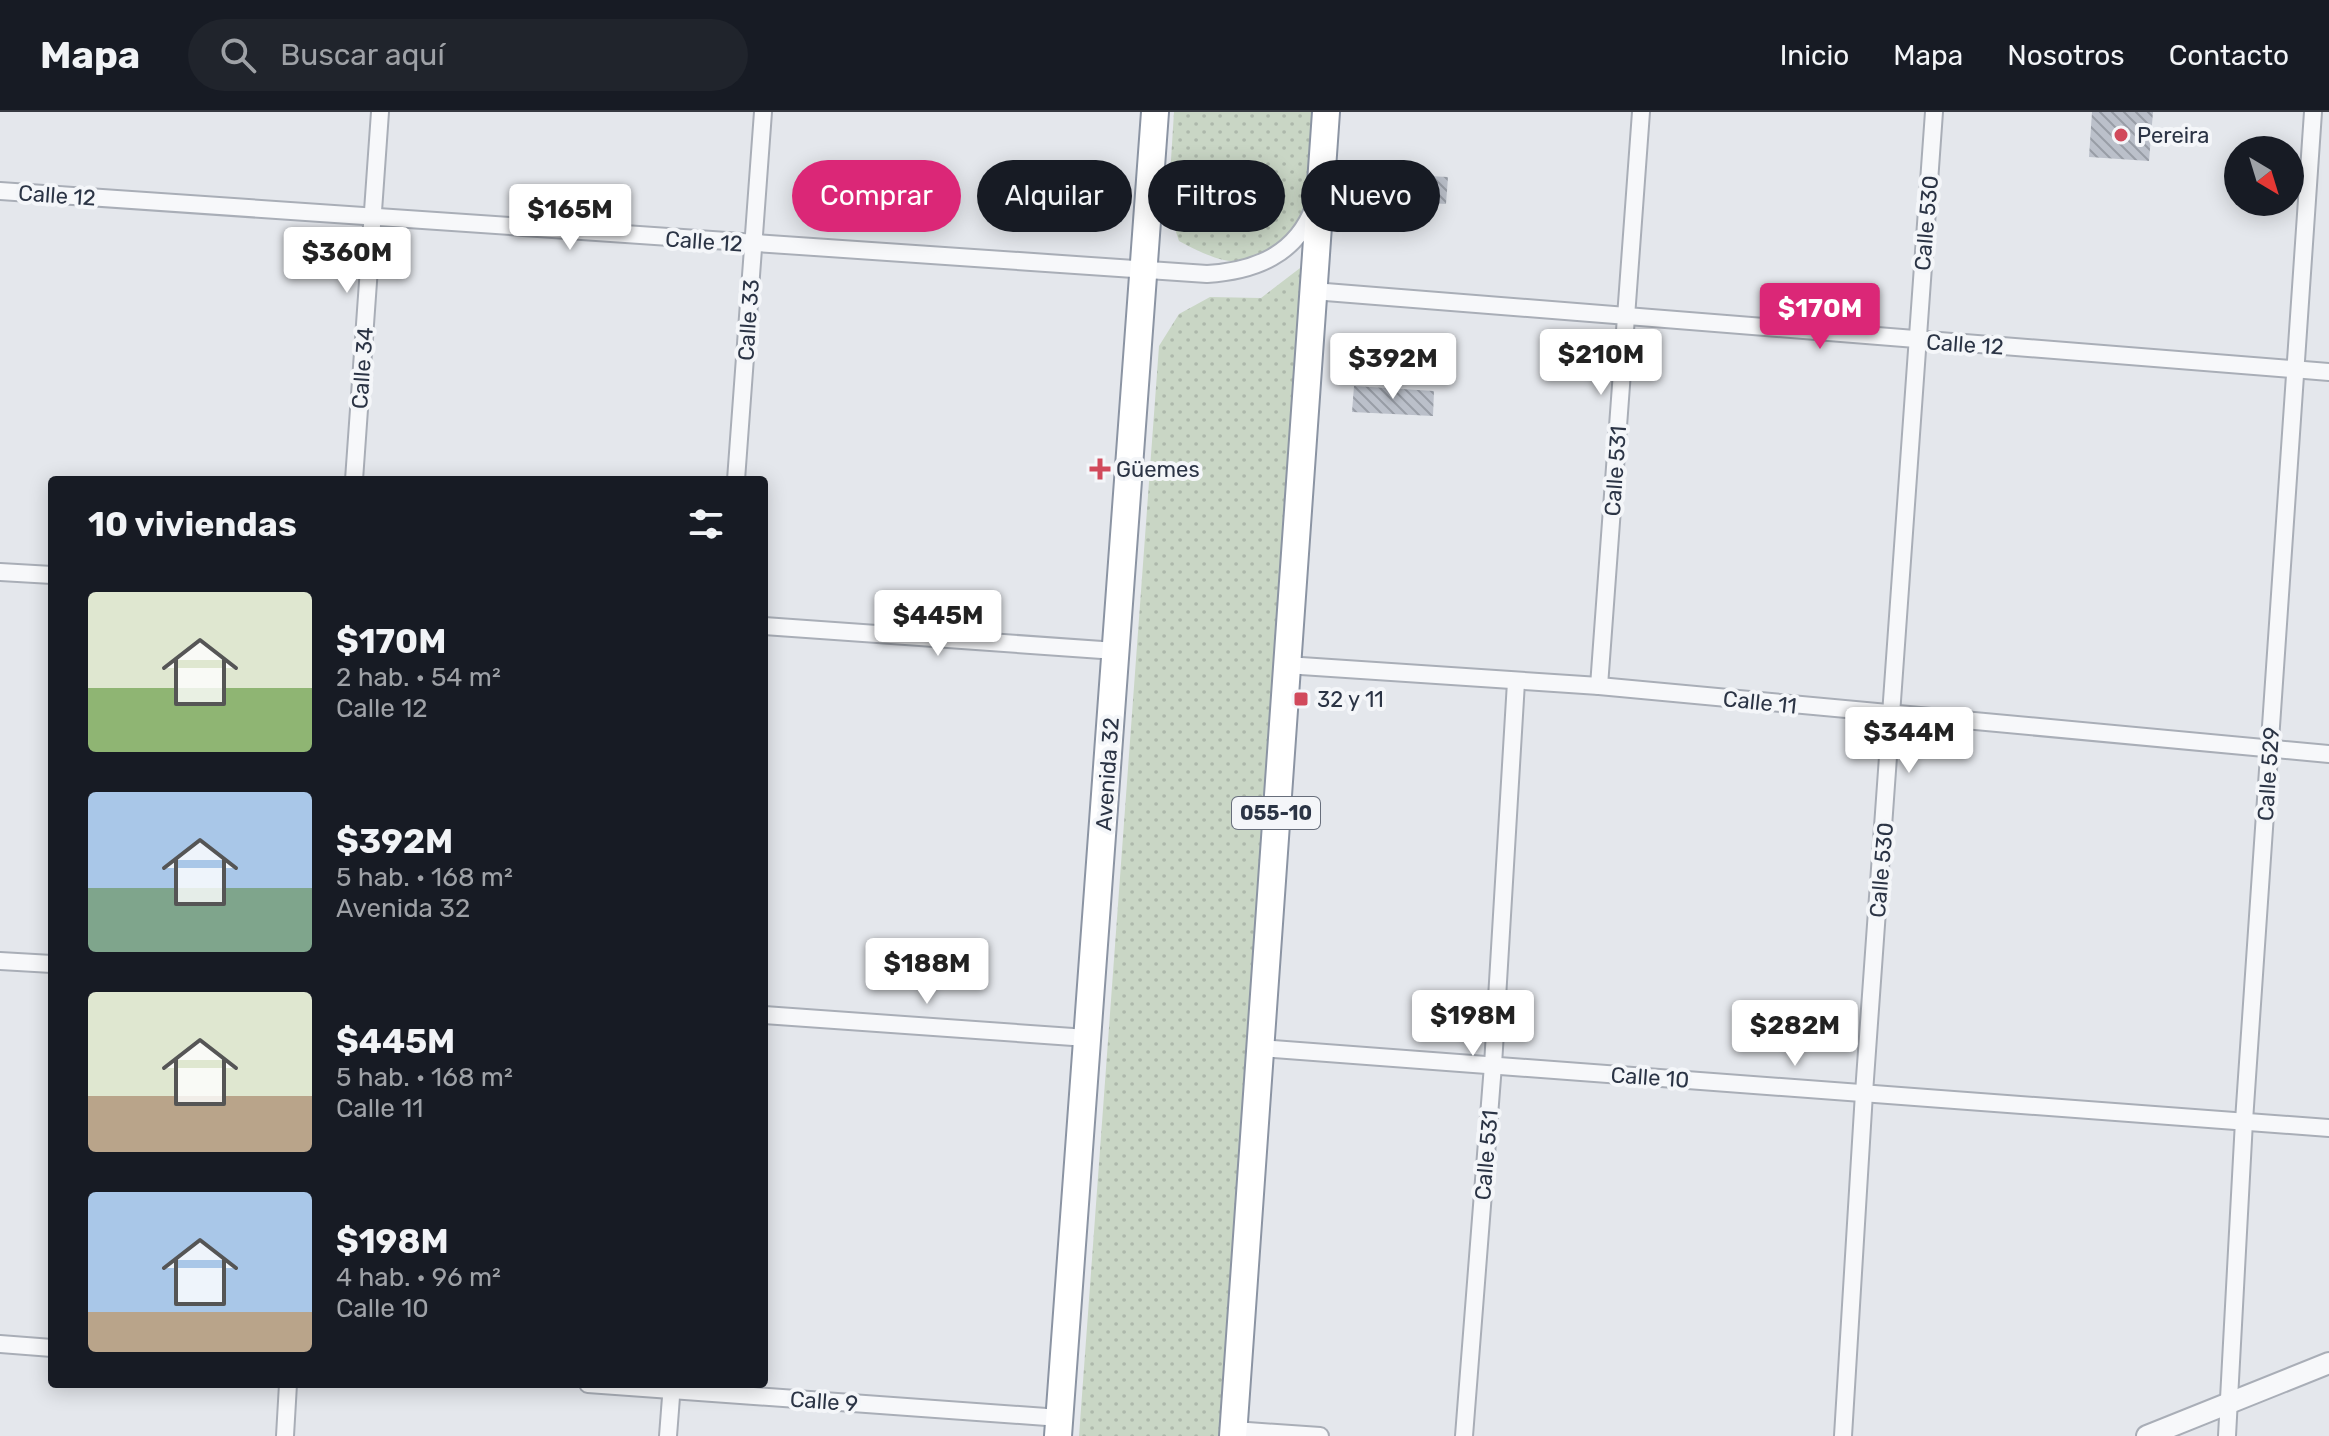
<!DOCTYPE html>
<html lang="es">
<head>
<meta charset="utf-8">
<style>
  body { margin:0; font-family:Rubik,sans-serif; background:#20242c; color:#f1f3f6; height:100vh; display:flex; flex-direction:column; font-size:30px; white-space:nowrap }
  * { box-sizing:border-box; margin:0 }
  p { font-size:26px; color:#9ea1a6 }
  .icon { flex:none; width:44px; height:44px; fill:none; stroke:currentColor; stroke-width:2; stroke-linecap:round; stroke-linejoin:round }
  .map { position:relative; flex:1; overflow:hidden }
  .drawer { position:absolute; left:48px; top:364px; width:720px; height:912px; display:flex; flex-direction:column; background:#171b24; border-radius:8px; box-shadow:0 4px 20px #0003 }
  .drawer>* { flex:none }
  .hud { position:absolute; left:792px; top:48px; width:760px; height:72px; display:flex; gap:16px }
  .needle { width:52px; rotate:142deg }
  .buttons { position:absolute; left:2224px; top:24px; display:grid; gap:16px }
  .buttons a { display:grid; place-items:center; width:80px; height:80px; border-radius:50%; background:#171b24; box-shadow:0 4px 20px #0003; font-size:40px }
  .price { position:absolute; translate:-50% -68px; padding:0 18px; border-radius:8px; background:#fff; color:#222; font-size:26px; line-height:52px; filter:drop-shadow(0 2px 4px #0008) }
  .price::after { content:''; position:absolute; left:50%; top:48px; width:24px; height:18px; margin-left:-12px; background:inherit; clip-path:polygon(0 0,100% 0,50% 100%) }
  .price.selected { background:#db2777; color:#fff }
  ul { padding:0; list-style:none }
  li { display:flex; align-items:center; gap:24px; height:200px; padding:0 40px }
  li span { display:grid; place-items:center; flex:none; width:224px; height:160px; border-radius:8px; color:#555 }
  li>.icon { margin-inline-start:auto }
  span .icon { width:96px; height:96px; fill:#fffc; stroke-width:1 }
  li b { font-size:34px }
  h2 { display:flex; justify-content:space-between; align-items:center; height:96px; padding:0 40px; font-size:34px }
  .tag { padding:0 28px; border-radius:36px; background:#171b24; box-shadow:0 4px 20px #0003; font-size:28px; line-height:72px }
  .tag.selected { background:#db2777; color:#fff }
  header { display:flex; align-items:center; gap:48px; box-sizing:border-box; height:112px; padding:0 40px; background:#171b24; border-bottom:2px solid #363941 }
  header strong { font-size:38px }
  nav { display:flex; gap:44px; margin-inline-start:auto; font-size:28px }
  .search { width:560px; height:72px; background:#20242c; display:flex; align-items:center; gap:20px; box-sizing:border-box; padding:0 28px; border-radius:44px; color:#9ea1a6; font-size:30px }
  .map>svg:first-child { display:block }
  .grass { fill:url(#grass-dots) }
  .building { fill:url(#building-back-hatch) }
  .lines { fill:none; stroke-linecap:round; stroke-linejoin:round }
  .minor-casing { stroke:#a9aeb7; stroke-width:20 }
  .tertiary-casing { stroke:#a9aeb7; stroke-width:24 }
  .trunk-casing { stroke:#8b94a3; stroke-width:30 }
  .minor { stroke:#f7f8fa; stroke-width:16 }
  .tertiary { stroke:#f7f8fa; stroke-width:20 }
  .trunk { stroke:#fff; stroke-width:26 }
  .poi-dot { fill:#d1495b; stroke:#f4f6f9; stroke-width:3 }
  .labels { text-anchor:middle; stroke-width:8; stroke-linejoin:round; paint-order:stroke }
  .shield { fill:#f4f6f9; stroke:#676e7b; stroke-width:2 }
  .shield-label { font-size:20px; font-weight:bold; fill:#2b3445 }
  .poi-label { font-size:22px; fill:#2b3445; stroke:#f4f6f9; text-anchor:start }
  .street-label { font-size:22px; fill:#2b3445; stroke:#f4f6f9 }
</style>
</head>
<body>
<header>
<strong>Mapa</strong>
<div class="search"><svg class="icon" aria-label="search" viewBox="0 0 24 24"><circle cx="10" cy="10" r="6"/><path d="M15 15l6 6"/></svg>Buscar aquí</div>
<nav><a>Inicio</a><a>Mapa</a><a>Nosotros</a><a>Contacto</a></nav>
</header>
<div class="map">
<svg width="2329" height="1324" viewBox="0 0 2329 1324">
  <defs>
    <pattern id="grass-dots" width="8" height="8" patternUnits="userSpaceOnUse" patternTransform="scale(2)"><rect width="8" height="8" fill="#c9d6c5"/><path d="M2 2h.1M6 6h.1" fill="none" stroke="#adb8ab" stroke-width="1.8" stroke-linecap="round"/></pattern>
    <pattern id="building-back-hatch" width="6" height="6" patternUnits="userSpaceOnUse" patternTransform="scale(2)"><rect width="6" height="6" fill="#bbc0ca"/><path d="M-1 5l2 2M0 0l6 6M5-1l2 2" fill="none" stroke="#989da6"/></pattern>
  </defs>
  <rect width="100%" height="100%" fill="#e4e7ec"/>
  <g class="grass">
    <path d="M1174,0H1313L1307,108C1255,153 1244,164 1179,129L1168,96Z"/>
    <path d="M1304,153L1222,1324H1079L1159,234L1179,202L1210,185L1261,186Z"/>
  </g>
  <g class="building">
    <path d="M2092,0H2153L2149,49L2089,45Z"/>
    <path d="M1367,61L1448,65L1446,92L1365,87Z"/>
    <path d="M1354,274L1434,279L1433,304L1352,300Z"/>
  </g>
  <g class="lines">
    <g class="minor-casing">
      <g id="minor">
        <path d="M0,79L1207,162C1255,159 1296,143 1314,95"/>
        <path d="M1313,179L2329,260"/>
        <path d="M354,368L380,0"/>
        <path d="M736,368L763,0"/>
        <path d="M0,460L52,463"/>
        <path d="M764,514L1116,539"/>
        <path d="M1286,553L1599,574L2329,642"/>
        <path d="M1599,574L1641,0"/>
        <path d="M0,849L52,852"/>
        <path d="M764,903L1087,926"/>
        <path d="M1259,936L2329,1016"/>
        <path d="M0,1232L52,1236"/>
        <path d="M588,1272L1060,1306"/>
        <path d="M1234,1318L1320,1324"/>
        <path d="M285,1324L288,1272"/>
        <path d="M668,1324L672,1272"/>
        <path d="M1464,1324L1493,953L1516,570"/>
        <path d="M1843,1324L1864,981L1934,0"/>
        <path d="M2227,1324L2244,1009L2313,0"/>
      </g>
    </g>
    <g class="tertiary-casing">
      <path id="tertiary" d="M2147,1324L2329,1251"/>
    </g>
    <g class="trunk-casing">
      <g id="trunk">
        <path d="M1058,1324L1155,0"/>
        <path d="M1233,1324L1326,0"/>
      </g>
    </g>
    <use href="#minor" class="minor"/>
    <use href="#tertiary" class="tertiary"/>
    <use href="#trunk" class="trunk"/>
  </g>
  <g class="poi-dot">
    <circle cx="2121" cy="23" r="8"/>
    <path d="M1096 345h8v8h8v8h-8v8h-8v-8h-8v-8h8z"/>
    <rect x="1293" y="579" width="16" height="16" rx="4"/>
  </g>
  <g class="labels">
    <rect class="shield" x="1232" y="685" width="88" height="32" rx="6"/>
    <g class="shield-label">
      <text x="1276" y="708">055-10</text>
    </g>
    <g class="poi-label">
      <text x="2137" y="31">Pereira</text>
      <text x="1116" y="365">Güemes</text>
      <text x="1317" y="595">32 y 11</text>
    </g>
    <g class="street-label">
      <text transform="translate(57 83) rotate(4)" y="8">Calle 12</text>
      <text transform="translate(1926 111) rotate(-85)" y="8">Calle 530</text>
      <text transform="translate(704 129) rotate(4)" y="8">Calle 12</text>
      <text transform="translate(748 208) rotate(-86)" y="8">Calle 33</text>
      <text transform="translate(1965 232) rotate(4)" y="8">Calle 12</text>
      <text transform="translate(362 256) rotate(-86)" y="8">Calle 34</text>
      <text transform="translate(1615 359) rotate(-86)" y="8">Calle 531</text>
      <text transform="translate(1760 590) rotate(6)" y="8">Calle 11</text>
      <text transform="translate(1107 662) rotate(-86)" y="8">Avenida 32</text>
      <text transform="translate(2268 662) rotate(-86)" y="8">Calle 529</text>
      <text transform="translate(1881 758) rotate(-85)" y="8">Calle 530</text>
      <text transform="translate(1650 965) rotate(4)" y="8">Calle 10</text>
      <text transform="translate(1486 1043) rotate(-85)" y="8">Calle 531</text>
      <text transform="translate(824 1289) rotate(4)" y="8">Calle 9</text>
    </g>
  </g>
</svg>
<div class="buttons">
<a><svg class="needle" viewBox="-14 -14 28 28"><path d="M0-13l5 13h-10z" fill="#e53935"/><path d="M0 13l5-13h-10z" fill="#9ea1a6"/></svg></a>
</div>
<b class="price" style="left:570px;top:140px">$165M</b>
<b class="price" style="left:347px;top:183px">$360M</b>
<b class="price selected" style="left:1820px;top:239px">$170M</b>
<b class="price" style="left:1601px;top:285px">$210M</b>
<b class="price" style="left:1393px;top:289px">$392M</b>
<b class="price" style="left:938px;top:546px">$445M</b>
<b class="price" style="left:1909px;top:663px">$344M</b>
<b class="price" style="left:927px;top:894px">$188M</b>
<b class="price" style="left:1473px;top:946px">$198M</b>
<b class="price" style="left:1795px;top:956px">$282M</b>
<div class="hud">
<a class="tag selected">Comprar</a>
<a class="tag">Alquilar</a>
<a class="tag">Filtros</a>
<a class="tag">Nuevo</a>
</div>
<section class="drawer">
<h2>10 viviendas<svg class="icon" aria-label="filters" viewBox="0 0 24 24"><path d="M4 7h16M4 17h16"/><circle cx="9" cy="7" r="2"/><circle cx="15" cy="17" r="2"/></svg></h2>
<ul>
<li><span style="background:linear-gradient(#dfe7d0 60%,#8fb573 0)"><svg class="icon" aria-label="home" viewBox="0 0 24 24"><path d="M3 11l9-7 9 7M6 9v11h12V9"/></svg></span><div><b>$170M</b><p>2 hab. · 54 m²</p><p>Calle 12</p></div></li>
<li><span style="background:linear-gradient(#a9c7e8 60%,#7fa58c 0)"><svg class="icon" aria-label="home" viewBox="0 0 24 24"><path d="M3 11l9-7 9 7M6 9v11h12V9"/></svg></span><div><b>$392M</b><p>5 hab. · 168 m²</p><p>Avenida 32</p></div></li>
<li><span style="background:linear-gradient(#dfe7d0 65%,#b9a48a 0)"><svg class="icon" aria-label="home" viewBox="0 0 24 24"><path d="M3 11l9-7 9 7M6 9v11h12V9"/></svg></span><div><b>$445M</b><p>5 hab. · 168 m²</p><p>Calle 11</p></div></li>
<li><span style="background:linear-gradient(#a9c7e8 75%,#b9a48a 0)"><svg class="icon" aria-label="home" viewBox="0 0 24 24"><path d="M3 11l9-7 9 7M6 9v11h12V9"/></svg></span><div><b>$198M</b><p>4 hab. · 96 m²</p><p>Calle 10</p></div></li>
</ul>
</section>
</div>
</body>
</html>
